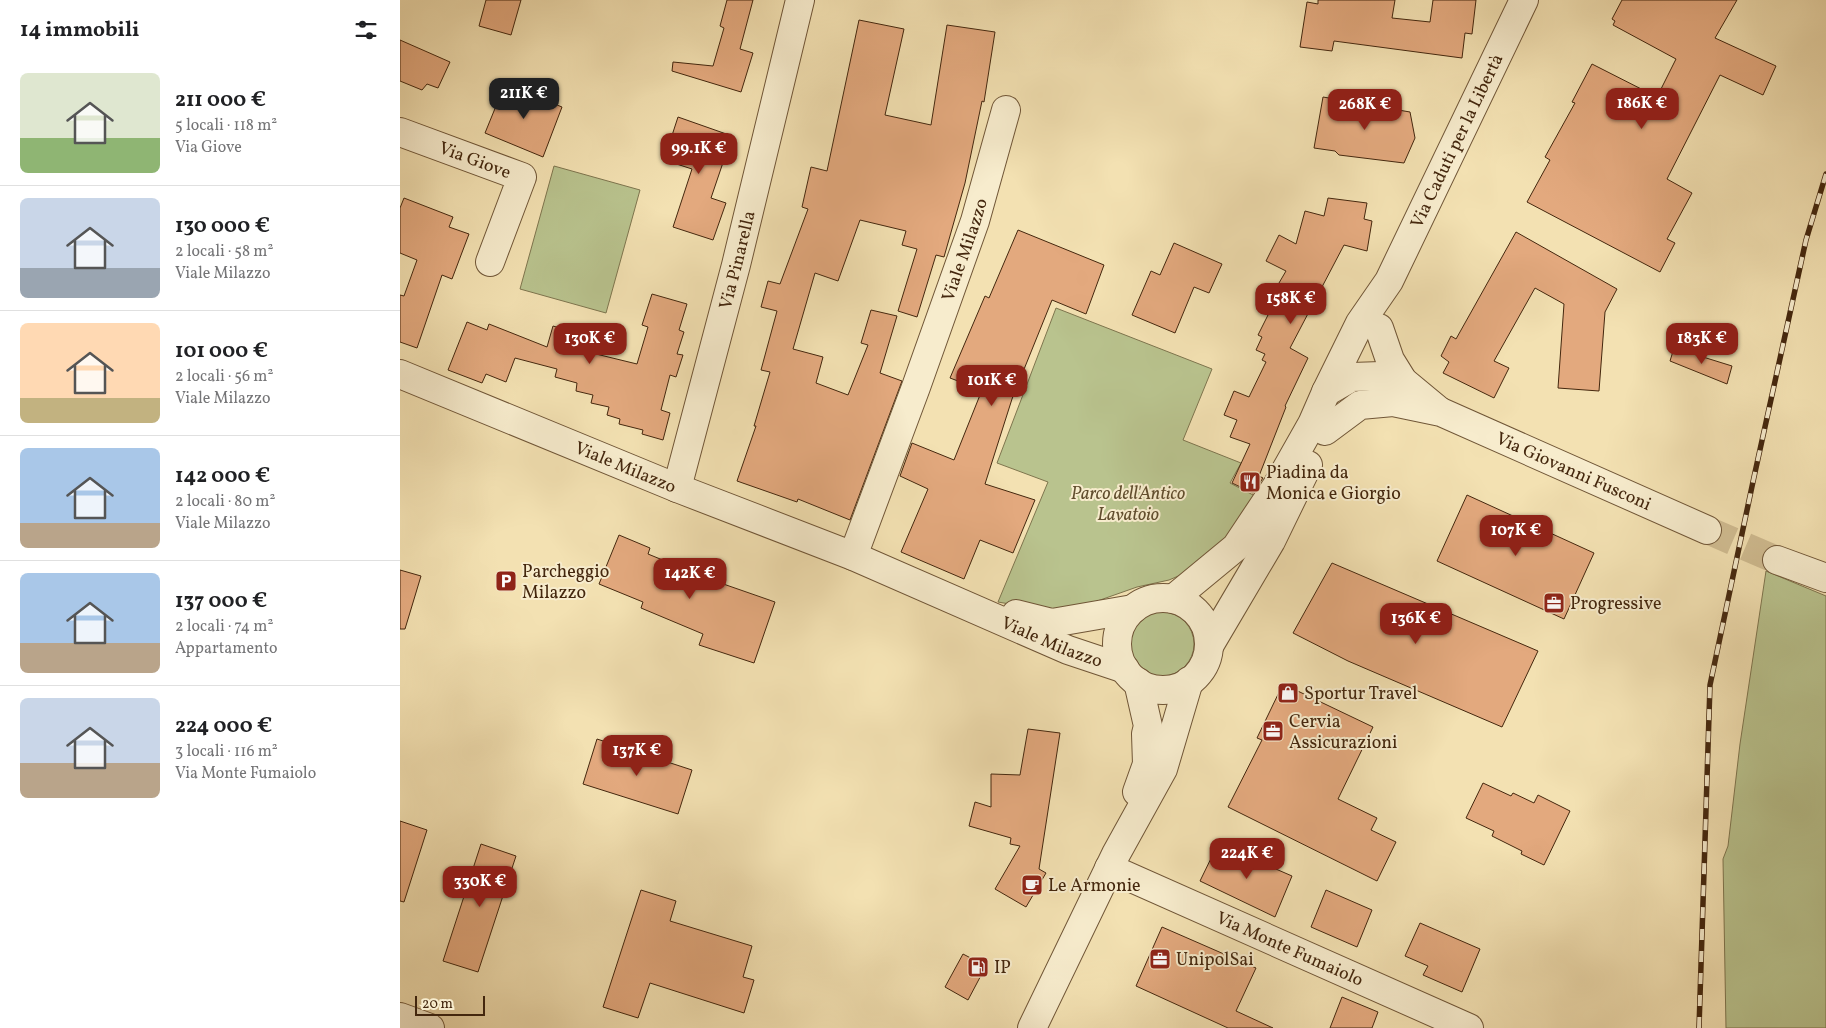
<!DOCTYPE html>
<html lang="it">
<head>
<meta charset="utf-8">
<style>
  body { margin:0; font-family:Vollkorn,serif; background:#f6f6f6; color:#202124; height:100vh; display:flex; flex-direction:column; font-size:19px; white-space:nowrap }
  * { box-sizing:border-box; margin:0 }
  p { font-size:16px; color:#757577 }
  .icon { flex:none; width:28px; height:28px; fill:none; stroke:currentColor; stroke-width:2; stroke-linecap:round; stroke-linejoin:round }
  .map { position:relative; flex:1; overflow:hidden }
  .sheet { display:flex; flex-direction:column; background:#fff; width:400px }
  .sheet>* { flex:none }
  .scale { position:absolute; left:15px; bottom:12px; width:70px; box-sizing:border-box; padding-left:5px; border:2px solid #44270e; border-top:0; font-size:14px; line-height:18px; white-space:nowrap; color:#44270e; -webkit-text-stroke:4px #f7eccd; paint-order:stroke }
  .price { position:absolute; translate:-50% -42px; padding:0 11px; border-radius:10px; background:#8f2418; color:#fff; font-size:16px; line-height:32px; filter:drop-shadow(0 1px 2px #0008) }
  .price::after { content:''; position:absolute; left:50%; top:30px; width:15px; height:11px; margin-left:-8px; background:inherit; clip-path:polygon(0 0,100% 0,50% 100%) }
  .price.selected { background:#222; color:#fff }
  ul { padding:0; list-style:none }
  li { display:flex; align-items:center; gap:15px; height:125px; padding:0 20px }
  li+li { border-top:1px solid #e0e0e0 }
  li span { display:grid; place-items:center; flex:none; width:140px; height:100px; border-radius:8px; color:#555 }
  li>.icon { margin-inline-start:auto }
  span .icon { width:60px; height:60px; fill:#fffc; stroke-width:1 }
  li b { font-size:21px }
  h2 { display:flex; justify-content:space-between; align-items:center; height:60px; padding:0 20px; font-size:21px }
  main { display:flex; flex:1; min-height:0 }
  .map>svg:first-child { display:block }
  .green { fill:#b9c38e; stroke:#7e754e }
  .building { fill:#e3a97e; stroke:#44270e }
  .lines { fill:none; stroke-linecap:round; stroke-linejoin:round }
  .minor-tunnel { stroke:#d0bc91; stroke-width:28; stroke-dasharray:28 14; stroke-linecap:butt }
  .minor-casing { stroke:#705637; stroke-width:30 }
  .minor { stroke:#f7eccd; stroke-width:28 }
  .rail-casing { stroke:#44270e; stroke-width:5.5 }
  .rail { stroke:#f7eccd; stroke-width:4; stroke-dasharray:11; stroke-linecap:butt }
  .labels { text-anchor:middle; stroke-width:4; stroke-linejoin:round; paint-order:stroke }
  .street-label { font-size:18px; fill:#44270e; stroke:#f7eccd }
  .poi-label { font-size:18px; fill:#44270e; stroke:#f7eccd; text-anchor:start }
  .park-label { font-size:18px; font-style:italic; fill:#614e2e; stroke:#f7eccd }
</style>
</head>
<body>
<main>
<section class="sheet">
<h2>14 immobili<svg class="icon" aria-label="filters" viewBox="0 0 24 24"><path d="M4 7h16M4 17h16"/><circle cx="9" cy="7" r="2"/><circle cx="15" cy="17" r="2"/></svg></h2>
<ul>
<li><span style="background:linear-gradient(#dfe7d0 65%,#8fb573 0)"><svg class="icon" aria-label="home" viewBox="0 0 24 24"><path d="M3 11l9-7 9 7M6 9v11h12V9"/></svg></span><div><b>211 000 €</b><p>5 locali · 118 m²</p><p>Via Giove</p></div></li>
<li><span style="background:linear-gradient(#c9d6e8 70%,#9aa5b1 0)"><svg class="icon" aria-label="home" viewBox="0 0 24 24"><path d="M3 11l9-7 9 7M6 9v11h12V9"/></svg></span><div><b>130 000 €</b><p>2 locali · 58 m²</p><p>Viale Milazzo</p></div></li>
<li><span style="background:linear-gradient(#ffd9b3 75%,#c2b280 0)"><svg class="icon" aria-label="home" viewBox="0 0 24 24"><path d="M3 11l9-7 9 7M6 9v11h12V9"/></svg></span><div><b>101 000 €</b><p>2 locali · 56 m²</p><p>Viale Milazzo</p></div></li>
<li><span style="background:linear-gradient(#a9c7e8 75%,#b9a48a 0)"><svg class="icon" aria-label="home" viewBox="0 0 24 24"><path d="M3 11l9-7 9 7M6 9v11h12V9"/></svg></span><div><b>142 000 €</b><p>2 locali · 80 m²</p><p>Viale Milazzo</p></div></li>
<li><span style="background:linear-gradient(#a9c7e8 70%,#b9a48a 0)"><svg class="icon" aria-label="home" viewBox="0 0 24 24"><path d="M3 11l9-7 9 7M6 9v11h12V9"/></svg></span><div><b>137 000 €</b><p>2 locali · 74 m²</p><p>Appartamento</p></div></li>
<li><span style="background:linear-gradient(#c9d6e8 65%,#b9a48a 0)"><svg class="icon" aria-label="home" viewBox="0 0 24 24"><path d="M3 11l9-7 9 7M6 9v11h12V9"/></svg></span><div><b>224 000 €</b><p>3 locali · 116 m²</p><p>Via Monte Fumaiolo</p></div></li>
</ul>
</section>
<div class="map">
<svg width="1426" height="1028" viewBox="0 0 1426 1028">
  <rect width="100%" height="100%" fill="#f3e1b2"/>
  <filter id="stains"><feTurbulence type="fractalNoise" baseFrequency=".004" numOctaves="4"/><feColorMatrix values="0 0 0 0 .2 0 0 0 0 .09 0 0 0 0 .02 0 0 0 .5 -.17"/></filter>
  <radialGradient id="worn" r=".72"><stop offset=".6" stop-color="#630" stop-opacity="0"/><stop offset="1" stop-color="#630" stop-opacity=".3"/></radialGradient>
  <g class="green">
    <path d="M154,166L240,190L206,313L120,289Z"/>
    <path d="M656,308L812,369L783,440L841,463L830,483L857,497L843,521L797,568L769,580L737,587L686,605L655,612L598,602L648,482L597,463Z"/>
    <path d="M1366,571L1426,596V1028H1326L1323,859L1328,846L1340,744Z"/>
    <circle cx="762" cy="644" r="32"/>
  </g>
  <g class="building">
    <path d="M86,0H121L111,35L79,26Z"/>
    <path d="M327,0H353L340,49L353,53L341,92L272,71L273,62L313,66L324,28L320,26Z"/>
    <path d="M918,0H995L992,18L1030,22L1033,0H1076L1072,34L1065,33L1062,58L934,41L932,51L900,47L907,2L918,4Z"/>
    <path d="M1222,0H1337L1315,38L1376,66L1363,95L1320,75L1267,179L1292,193L1267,239L1275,243L1260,272L1127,202L1150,160L1145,157L1175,103L1172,102L1192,64L1257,97L1276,59L1213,25L1215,21L1212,19Z"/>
    <path d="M459,20L504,29L485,115L531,125L547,25L595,32L584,102L582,101L565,183L544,257L536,255L517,317L498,311L517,249L502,245L506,231L460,220L438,281L415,273L393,349L423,357L416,383L448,395L468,345L461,343L471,310L497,316L480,373L502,381L450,520L398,499L397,502L337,481L356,426H354L370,372L361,370L377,311L361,307L368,281L380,284L408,209L402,207L411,167L427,171Z"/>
    <path d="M0,40L50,62L38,88L27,84L22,90L0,81Z"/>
    <path d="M105,84L162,107L143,157L85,133Z"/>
    <path d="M923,97L1010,112L1015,138L1004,163L939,155L935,151L914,148Z"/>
    <path d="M278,117L332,136L311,198L326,203L313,240L273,227L292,169L264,160Z"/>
    <path d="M4,198L53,217L49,227L69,234L52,279L42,275L17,348L0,342V295L4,296L17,260L0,253V208Z"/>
    <path d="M928,198L967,203L964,219L972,221L967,251L944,245L890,348L908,358L885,406L886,407L859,476L863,478L853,493L832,483L850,444L830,437L837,420L824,415L834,391L849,397L866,362L862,360L865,354L856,350L862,337L858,335L868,315L862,312L886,271L866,261L879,235L896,244L905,211L924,216Z"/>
    <path d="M618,230L704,265L686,314L652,300L612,399L585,484L635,500L613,553L580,540L564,579L501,552L528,489L500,476L512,443L554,460L582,390L550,378L585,296L589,298Z"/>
    <path d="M1116,232L1217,289L1205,312L1199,391L1158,388L1164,304L1135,288L1094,361L1109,368L1094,398L1043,373L1049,362L1041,356L1051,336L1056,339Z"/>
    <path d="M774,243L822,264L809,293L794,287L775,333L732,315L751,271L760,275Z"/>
    <path d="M252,294L287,304L279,330L284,332L277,354L283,355L276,377L270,375L261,410L270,413L263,440L242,434L243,430L219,424L220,419L207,415L209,407L191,403L193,395L176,391L177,383L155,377L157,369L115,358L106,382L86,374L82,383L48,370L67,322L87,330L89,324L147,347L153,326L170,331L169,336L181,339L180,343L198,348L196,354L237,364L248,327L242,325Z"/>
    <path d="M1274,348L1332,366L1327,384L1270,361Z"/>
    <path d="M1067,495L1194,553L1164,619L1037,561Z"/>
    <path d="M219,535L250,548L248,554L309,579L375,602L354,663L299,645L303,634L241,608L243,602L199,584Z"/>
    <path d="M932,563L1138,651L1102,727L948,661L893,633Z"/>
    <path d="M0,570L21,576L5,629H0Z"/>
    <path d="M883,684L973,727L938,799L977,818L971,830L996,842L977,881L828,807L862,740L857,738Z"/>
    <path d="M628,729L660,733L639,869L646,873L626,907L595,889L620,846L610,844L611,838L569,826L575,802L591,807V774L620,775Z"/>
    <path d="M197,739L292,770L278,814L183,784Z"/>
    <path d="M1083,783L1111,796L1113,793L1134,803L1138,795L1170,811L1144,865L1121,854L1122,851L1092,836L1094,831L1066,818Z"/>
    <path d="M0,821L27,830L4,902L0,901Z"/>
    <path d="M81,844L116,856L78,972L43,961Z"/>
    <path d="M818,844L892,876L875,917L800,881Z"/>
    <path d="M241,890L276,901L270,921L352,946L343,977L354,980L344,1013L250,983L238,1018L203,1007Z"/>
    <path d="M926,890L972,910L957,947L911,927Z"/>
    <path d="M1020,923L1080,949L1062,992L1023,975L1028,966L1005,956Z"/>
    <path d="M762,927L856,968L836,1011L873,1028H828L736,986Z"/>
    <path d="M563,954L586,966L568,1000L545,987Z"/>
    <path d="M942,997L978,1012L972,1028H930Z"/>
  </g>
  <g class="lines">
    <path class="minor-tunnel" d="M1307,530L1377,560"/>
    <g class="minor-casing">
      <g id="minor">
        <path id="s1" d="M0,132L122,177L90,262"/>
        <path d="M979,328L990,360L1003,381L1038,410"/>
        <path id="s2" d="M0,374L277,488L453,556L668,650L725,669"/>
        <path d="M926,392L952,377L981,376L1003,381"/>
        <path id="s3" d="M925,431L960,405L993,402L1041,412L1307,530"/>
        <path id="s4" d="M277,488L336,265L400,0"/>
        <path id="s5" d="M453,556L516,387L575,221L606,110"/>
        <path d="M1377,560L1426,578"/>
        <circle cx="763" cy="644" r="46"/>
        <path id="s6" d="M773,599L836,547L878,484L912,424L926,392L960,323L989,281L1124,0"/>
        <path d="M616,614L652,623L733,609"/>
        <path d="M809,646L871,541L908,465"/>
        <path d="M737,792L747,764L746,734L748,726L738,682"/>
        <path id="s7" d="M709,868L1069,1028"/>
        <path d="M0,1017L30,1028"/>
        <path d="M632,1028L716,854L763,769L789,681"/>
      </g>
    </g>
    <use href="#minor" class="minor"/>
    <g class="rail-casing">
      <path id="rail" d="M1299,1028L1310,685L1354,477L1406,240L1426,174"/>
    </g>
    <use href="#rail" class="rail"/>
  </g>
  <defs>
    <g id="restaurant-square" transform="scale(1.125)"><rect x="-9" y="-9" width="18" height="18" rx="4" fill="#8f2418" stroke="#f7eccd"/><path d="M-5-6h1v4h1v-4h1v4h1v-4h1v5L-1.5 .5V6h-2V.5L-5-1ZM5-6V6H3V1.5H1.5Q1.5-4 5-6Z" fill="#fff"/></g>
    <g id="parking-square" transform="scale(1.125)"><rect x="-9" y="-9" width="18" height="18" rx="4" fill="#8f2418" stroke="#f7eccd"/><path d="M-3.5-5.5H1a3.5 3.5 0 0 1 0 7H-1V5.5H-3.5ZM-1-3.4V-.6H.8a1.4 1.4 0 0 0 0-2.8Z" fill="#fff"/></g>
    <g id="office-square" transform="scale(1.125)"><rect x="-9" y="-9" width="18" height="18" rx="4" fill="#8f2418" stroke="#f7eccd"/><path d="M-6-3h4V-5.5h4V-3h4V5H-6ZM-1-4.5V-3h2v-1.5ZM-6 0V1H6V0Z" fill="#fff"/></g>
    <g id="shop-square" transform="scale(1.125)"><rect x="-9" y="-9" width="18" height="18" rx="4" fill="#8f2418" stroke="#f7eccd"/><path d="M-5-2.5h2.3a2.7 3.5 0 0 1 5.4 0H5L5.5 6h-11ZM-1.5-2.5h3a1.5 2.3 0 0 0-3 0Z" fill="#fff"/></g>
    <g id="cafe-square" transform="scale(1.125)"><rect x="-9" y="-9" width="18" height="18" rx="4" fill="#8f2418" stroke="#f7eccd"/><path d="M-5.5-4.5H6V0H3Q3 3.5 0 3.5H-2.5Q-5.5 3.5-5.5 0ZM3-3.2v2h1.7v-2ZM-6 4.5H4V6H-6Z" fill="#fff"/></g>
    <g id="fuel-square" transform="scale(1.125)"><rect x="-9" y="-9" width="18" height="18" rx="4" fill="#8f2418" stroke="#f7eccd"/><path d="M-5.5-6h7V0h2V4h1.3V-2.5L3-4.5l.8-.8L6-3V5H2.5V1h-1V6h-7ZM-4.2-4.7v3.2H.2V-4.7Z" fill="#fff"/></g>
  </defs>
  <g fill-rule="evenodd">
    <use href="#restaurant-square" x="850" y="482"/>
    <use href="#parking-square" x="106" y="581"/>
    <use href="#office-square" x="1154" y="603"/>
    <use href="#shop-square" x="888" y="693"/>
    <use href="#office-square" x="873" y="731"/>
    <use href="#cafe-square" x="632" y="885"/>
    <use href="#office-square" x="760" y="959"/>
    <use href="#fuel-square" x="578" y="967"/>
  </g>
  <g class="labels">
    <g class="street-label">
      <text dy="6" stroke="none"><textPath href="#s6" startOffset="545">Via Caduti per la Libertà</textPath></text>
      <text dy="6" stroke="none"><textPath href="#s1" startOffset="80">Via Giove</textPath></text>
      <text dy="6" stroke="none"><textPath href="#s5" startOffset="326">Viale Milazzo</textPath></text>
      <text dy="6" stroke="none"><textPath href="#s4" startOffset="236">Via Pinarella</textPath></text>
      <text dy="6" stroke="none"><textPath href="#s2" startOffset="244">Viale Milazzo</textPath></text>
      <text dy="6" stroke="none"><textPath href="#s3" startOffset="271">Via Giovanni Fusconi</textPath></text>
      <text dy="6" stroke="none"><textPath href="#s2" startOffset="705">Viale Milazzo</textPath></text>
      <text dy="6" stroke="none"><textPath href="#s7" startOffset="198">Via Monte Fumaiolo</textPath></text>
    </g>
    <g class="poi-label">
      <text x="866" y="478">Piadina da<tspan x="866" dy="21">Monica e Giorgio</tspan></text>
      <text x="122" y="577">Parcheggio<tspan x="122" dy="21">Milazzo</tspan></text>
      <text x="1170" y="609">Progressive</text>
      <text x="904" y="699">Sportur Travel</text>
      <text x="889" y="727">Cervia<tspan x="889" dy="21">Assicurazioni</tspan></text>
      <text x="648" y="891">Le Armonie</text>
      <text x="776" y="965">UnipolSai</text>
      <text x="594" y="973">IP</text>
    </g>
    <g class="park-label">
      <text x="728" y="499">Parco dell'Antico<tspan x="728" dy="21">Lavatoio</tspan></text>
    </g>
  </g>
  <rect width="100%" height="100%" filter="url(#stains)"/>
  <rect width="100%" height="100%" fill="url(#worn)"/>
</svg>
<div class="scale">20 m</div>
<b class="price selected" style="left:124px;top:120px">211K €</b>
<b class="price" style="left:1242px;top:130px">186K €</b>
<b class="price" style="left:965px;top:131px">268K €</b>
<b class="price" style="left:299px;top:175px">99.1K €</b>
<b class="price" style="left:891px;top:325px">158K €</b>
<b class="price" style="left:190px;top:365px">130K €</b>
<b class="price" style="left:1302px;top:365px">183K €</b>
<b class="price" style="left:592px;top:407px">101K €</b>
<b class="price" style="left:1116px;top:557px">107K €</b>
<b class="price" style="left:290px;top:600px">142K €</b>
<b class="price" style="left:1016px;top:645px">136K €</b>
<b class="price" style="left:237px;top:777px">137K €</b>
<b class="price" style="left:847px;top:880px">224K €</b>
<b class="price" style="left:80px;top:908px">330K €</b>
</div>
</main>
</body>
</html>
